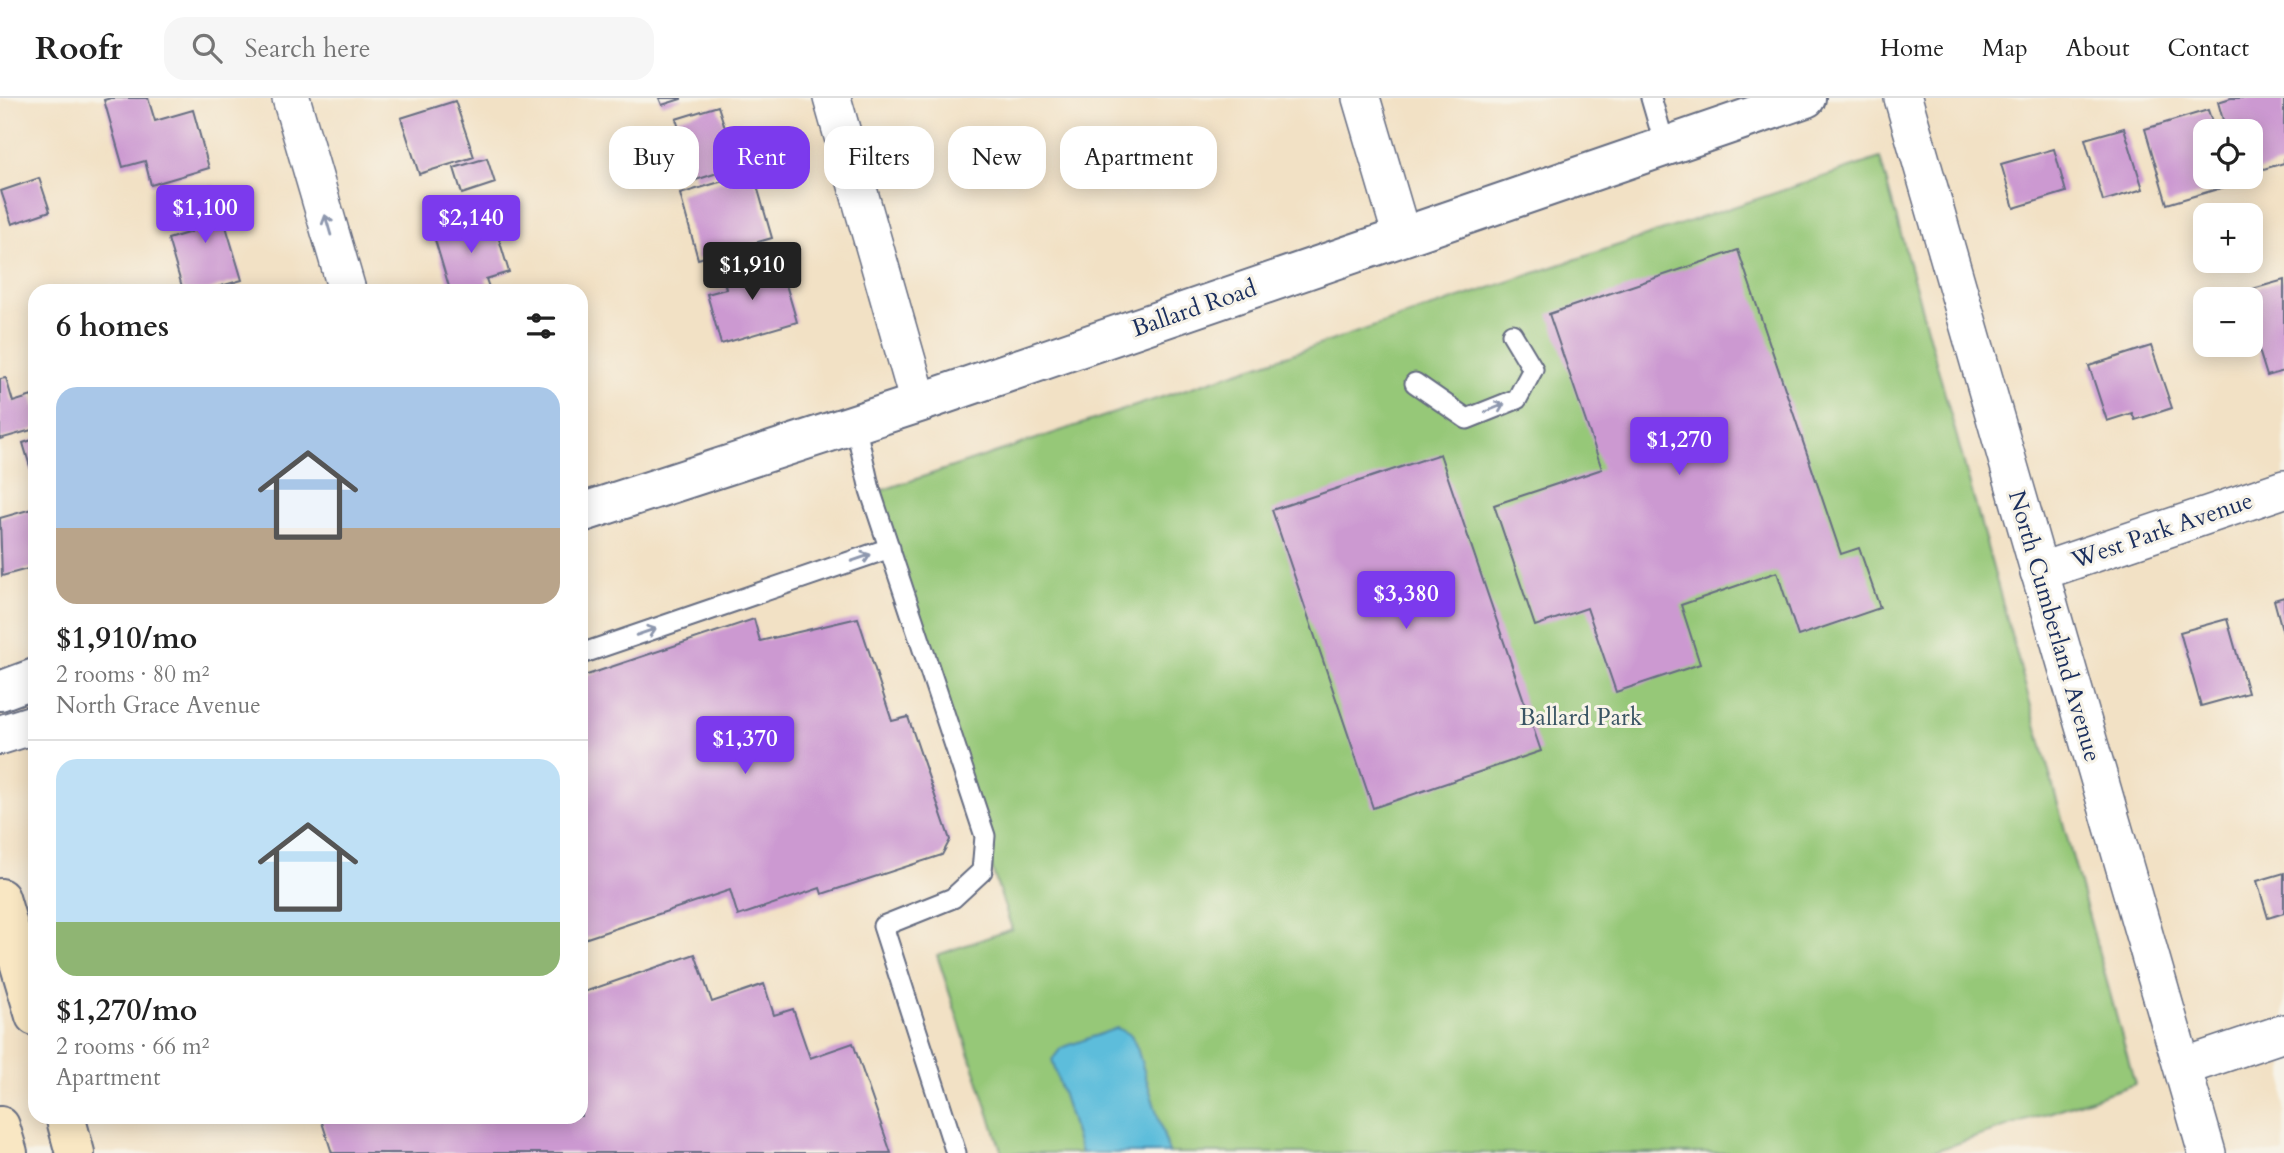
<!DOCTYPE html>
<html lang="en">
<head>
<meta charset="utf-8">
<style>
  body { margin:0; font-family:Cardo,serif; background:#f6f6f6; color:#222; height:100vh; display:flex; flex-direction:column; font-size:26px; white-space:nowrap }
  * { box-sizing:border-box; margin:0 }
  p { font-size:23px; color:#767676 }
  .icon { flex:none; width:38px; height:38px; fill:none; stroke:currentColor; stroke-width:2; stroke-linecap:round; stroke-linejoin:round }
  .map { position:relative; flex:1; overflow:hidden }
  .panel { position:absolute; left:28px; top:186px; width:560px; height:840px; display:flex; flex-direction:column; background:#fff; border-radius:21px; box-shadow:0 4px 18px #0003 }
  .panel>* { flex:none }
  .banner { position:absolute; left:609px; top:28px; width:665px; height:63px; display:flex; gap:14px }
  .tools { position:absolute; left:2193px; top:21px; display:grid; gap:14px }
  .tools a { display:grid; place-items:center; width:70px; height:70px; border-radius:14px; background:#fff; box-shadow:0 4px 18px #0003; font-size:35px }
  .price { position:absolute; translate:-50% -60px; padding:0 16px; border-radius:7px; background:#7c3aed; color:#fff; font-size:23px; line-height:46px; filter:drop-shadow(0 2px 4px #0008) }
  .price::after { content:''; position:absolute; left:50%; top:42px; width:21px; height:16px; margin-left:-10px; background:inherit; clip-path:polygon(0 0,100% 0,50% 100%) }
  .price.active { background:#222; color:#fff }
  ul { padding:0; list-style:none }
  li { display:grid; align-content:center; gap:14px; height:371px; padding:0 28px }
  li+li { border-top:2px solid #e0e0e0 }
  li span { display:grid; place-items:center; height:217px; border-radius:21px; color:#555 }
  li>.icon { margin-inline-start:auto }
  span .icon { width:126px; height:126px; fill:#fffc; stroke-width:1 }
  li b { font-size:30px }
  h2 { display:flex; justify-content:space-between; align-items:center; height:84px; padding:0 28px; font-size:30px }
  .tag { padding:0 24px; border-radius:21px; background:#fff; box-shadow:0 4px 18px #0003; font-size:24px; line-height:63px }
  .tag.active { background:#7c3aed; color:#fff }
  header { display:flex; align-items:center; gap:42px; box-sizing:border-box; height:98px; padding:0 35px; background:#fff; border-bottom:2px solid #e0e0e0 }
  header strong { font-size:33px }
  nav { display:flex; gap:38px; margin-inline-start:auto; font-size:24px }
  .search { width:490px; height:63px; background:#f6f6f6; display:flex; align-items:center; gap:18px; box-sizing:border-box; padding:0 24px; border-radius:21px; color:#767676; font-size:26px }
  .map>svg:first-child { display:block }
  .green { fill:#96c878; stroke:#587c6b; stroke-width:2 }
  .water { fill:#5dbddb; stroke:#3c769c; stroke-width:2 }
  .building { fill:#cc99d1 }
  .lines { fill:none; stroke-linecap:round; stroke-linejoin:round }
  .service-casing { stroke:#666d82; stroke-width:23 }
  .minor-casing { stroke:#666d82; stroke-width:40 }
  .tertiary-casing { stroke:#666d82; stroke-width:42 }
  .secondary-casing { stroke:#666d82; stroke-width:42 }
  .service { stroke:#fff; stroke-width:19 }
  .minor { stroke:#fff; stroke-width:37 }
  .tertiary { stroke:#fff; stroke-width:38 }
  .secondary { stroke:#f9e7c3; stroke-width:38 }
  .oneway { stroke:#8d97ae }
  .labels { text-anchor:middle; stroke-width:6; stroke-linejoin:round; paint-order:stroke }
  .street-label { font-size:24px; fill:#1b2f5e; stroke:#f7f3e8 }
  .park-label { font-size:24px; fill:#3a5564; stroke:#f7f3e8 }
</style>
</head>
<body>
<header>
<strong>Roofr</strong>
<div class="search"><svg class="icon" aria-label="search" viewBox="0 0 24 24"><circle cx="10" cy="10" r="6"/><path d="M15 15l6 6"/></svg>Search here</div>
<nav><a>Home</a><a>Map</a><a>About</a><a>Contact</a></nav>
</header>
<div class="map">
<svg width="2284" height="1055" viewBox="0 0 2284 1055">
  <rect width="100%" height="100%" fill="#f7f3e8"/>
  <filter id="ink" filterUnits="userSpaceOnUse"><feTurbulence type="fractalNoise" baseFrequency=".0143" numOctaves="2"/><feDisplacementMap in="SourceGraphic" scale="14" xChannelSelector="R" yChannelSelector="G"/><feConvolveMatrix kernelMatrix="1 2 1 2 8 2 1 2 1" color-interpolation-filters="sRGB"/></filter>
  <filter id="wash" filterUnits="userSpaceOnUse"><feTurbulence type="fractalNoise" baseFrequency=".00686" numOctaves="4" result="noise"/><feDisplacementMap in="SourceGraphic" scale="28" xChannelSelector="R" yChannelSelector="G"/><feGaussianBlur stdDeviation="1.57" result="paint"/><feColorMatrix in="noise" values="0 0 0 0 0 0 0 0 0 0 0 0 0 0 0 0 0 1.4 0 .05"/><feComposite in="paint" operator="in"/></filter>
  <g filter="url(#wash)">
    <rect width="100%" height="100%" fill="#f2e1c5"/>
    <path class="green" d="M1880,60L2135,986L1929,1055H1002L937,857L1012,831L868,397Z"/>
    <path class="water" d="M1117,930L1131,937L1137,950L1169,1055H1081L1052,962L1061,950Z"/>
    <g id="blocks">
      <g class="building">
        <path d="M111,0H148L155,23L193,12L209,70L151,87L145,63L123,69L104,2Z"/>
        <path d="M659,0H681V1L662,7Z"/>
        <path d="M2231,0H2284V65L2250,75V33H2226L2218,4Z"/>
        <path d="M455,3L474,59L419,76L401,20Z"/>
        <path d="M718,8L728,39L742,34L751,64L696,82L676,21Z"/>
        <path d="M2208,12L2215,33H2205V79H2228L2231,87L2167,106L2145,31Z"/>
        <path d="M2124,30L2143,91L2103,103L2085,41Z"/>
        <path d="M2054,51L2066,94L2014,110L2001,66Z"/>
        <path d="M487,60L495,85L462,96L454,70Z"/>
        <path d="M753,74L772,140L698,161L680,96Z"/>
        <path d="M39,80L50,113L12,126L1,93Z"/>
        <path d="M214,88L242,182L207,192H183L168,141L191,134L181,98Z"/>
        <path d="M492,118L509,174L486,181L490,192H450L433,135Z"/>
        <path d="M1738,152L1841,456L1859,450L1880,510L1798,538L1777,474L1681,507L1700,566L1616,594L1587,510L1535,528L1494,407L1602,371L1549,216Z"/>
        <path d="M778,159L797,224L721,246L707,196L726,191L722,175Z"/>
        <path d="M2284,182V273L2267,278L2250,223V201H2244L2242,194Z"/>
        <path d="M2151,248L2172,310L2135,322L2132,315L2107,323L2089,268Z"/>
        <path d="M6,280L13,304L32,298L35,309V331L0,341V281Z"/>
        <path d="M35,341V382H34L23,345Z"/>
        <path d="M1440,356L1541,653L1373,710L1272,412Z"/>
        <path d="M35,410V469L2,478L0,420Z"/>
        <path d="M2284,499V535H2283L2274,502Z"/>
        <path d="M858,520L892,623L908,619L950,742L942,757L822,796L820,790L738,818L730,792L581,842V579L754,521L760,543Z"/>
        <path d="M2227,521L2248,595L2201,608L2180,534Z"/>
        <path d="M2284,775V815L2268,820L2257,783Z"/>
        <path d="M695,856L712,904L764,886L774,917L793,911L810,960L853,945L891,1055H332L320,1018H581V895Z"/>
      </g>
    </g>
  </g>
  <g filter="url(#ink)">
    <use href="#blocks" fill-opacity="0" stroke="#666d82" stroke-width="2"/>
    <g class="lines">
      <g class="service-casing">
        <g id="service">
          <path d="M1651,0L1665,48"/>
          <path d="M1415,285L1467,321L1517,301L1533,271L1512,236"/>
          <path d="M855,326L870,392L985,738L982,773L953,800L883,828L956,1055"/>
          <path d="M581,556L890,450"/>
        </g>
      </g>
      <g class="minor-casing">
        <g id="minor">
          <path d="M291,0L347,192"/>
          <path d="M832,0L919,305"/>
          <path d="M1361,0L1402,139"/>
          <path d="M1903,0L2207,1055"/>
          <path d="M2039,474L2284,391"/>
          <path d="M2183,969L2284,935"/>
        </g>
      </g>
      <g class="tertiary-casing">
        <g id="tertiary">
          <path d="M581,415L919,305L1806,0"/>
          <path d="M0,593L35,580"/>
          <path d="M0,637L35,626"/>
        </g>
      </g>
      <g class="secondary-casing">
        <g id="secondary">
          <path d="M0,800L35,918"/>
          <path d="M65,1018L75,1055"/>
          <path d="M0,1028L8,1055"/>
        </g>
      </g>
      <use href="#service" class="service"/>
      <use href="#minor" class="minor"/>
      <use href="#tertiary" class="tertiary"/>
      <use href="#secondary" class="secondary"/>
    </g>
    <defs><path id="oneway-shaft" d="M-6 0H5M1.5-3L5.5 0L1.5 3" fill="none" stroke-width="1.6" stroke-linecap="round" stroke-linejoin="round" transform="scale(1.75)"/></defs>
    <g class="oneway">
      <use href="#oneway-shaft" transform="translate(328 127) rotate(-106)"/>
      <use href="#oneway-shaft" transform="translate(1495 310) rotate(-22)"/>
      <use href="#oneway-shaft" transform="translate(861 460) rotate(-19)"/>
      <use href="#oneway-shaft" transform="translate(646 534) rotate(-19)"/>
    </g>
  </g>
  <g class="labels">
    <g class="street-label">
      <text transform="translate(1194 210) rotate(-19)" y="8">Ballard Road</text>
      <text transform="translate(2162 432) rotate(-19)" y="8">West Park Avenue</text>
      <text transform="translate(2055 528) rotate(74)" y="8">North Cumberland Avenue</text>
    </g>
    <g class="park-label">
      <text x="1581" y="627">Ballard Park</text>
    </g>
  </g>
</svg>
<div class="tools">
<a><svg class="icon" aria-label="locate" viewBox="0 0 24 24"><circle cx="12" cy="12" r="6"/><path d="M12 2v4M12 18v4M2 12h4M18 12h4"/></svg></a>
<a>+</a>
<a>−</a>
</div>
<b class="price" style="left:205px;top:147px">$1,100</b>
<b class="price" style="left:471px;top:157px">$2,140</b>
<b class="price active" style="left:752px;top:204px">$1,910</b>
<b class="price" style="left:1679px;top:379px">$1,270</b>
<b class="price" style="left:1406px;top:533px">$3,380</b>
<b class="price" style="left:745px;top:678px">$1,370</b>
<div class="banner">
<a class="tag">Buy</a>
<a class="tag active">Rent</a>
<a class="tag">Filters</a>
<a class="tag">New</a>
<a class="tag">Apartment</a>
</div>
<section class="panel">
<h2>6 homes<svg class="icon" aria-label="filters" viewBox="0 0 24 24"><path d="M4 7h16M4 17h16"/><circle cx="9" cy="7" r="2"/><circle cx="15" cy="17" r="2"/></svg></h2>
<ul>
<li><span style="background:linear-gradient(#a9c7e8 65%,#b9a48a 0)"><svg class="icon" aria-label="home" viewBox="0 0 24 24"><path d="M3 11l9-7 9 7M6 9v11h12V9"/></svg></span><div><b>$1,910/mo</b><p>2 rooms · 80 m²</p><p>North Grace Avenue</p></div></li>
<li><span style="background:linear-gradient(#bfe0f5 75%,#8fb573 0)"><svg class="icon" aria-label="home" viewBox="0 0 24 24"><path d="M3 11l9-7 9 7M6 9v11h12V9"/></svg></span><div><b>$1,270/mo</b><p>2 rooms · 66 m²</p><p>Apartment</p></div></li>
</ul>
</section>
</div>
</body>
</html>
